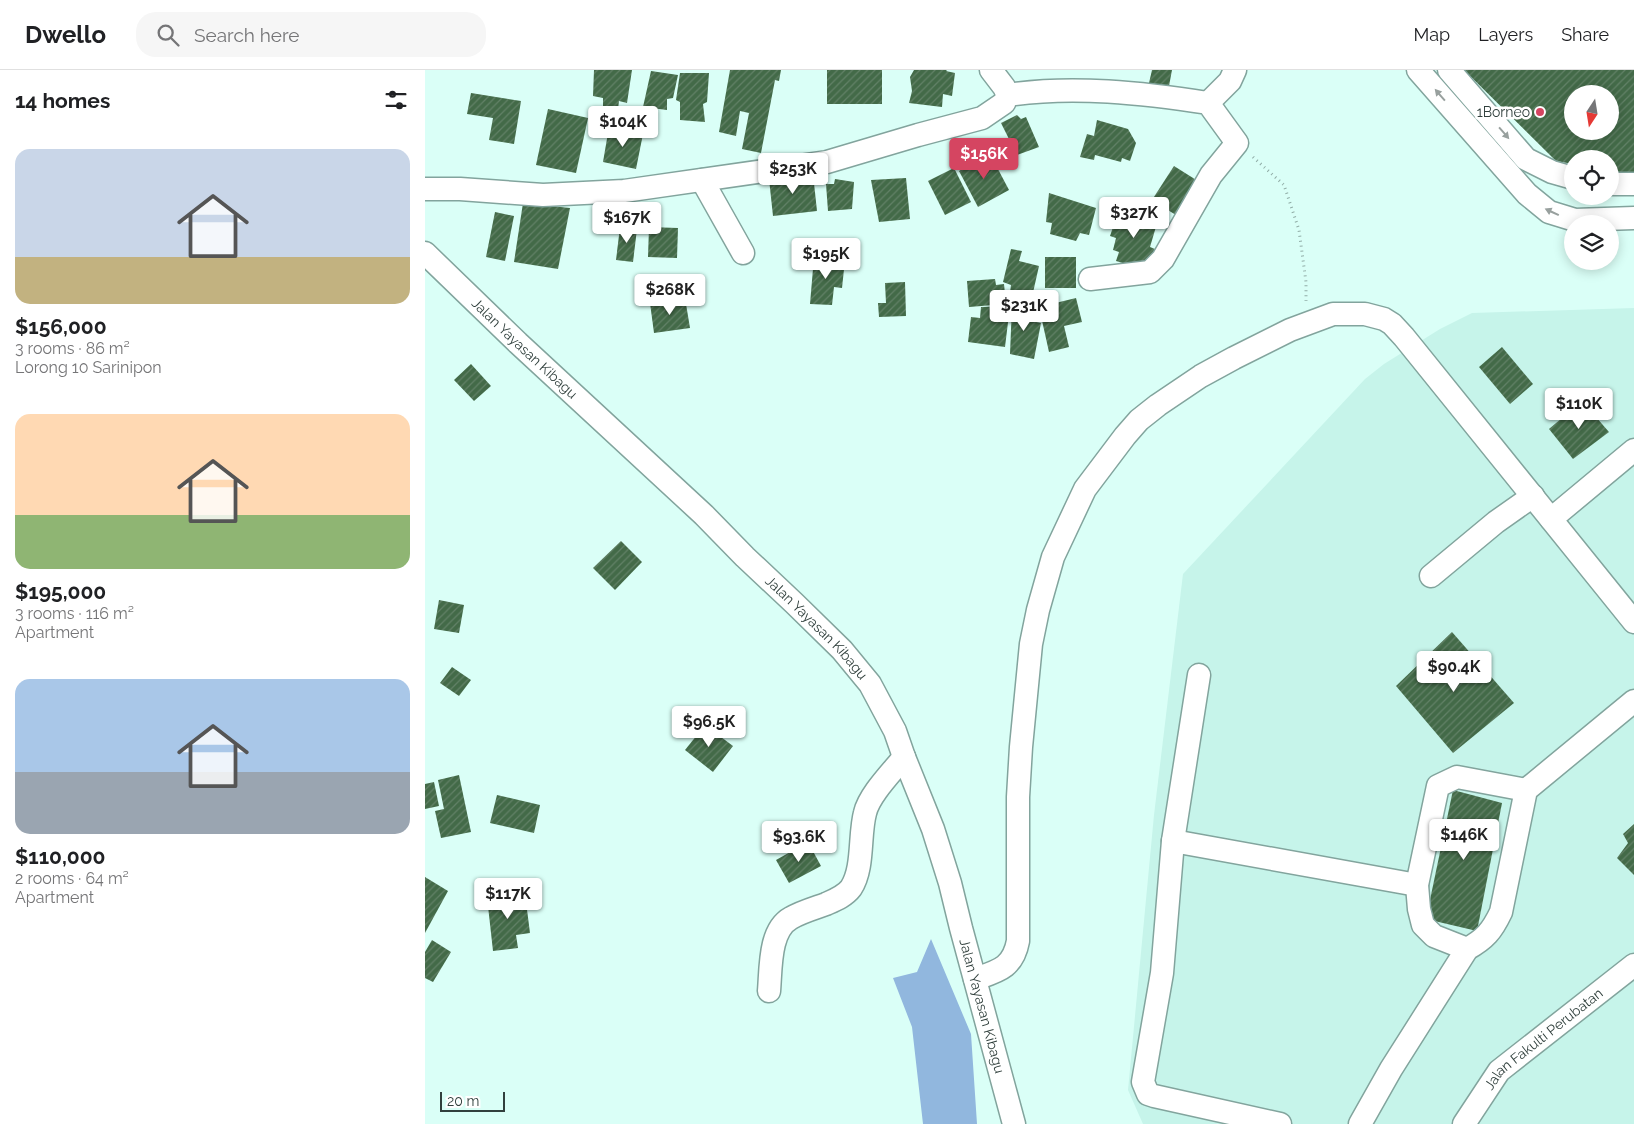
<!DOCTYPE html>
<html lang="en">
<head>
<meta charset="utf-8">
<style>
  body { margin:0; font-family:Raleway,sans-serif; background:#f6f6f6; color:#202124; height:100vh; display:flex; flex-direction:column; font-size:19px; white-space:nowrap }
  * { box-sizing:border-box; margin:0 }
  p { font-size:16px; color:#757577 }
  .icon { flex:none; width:28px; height:28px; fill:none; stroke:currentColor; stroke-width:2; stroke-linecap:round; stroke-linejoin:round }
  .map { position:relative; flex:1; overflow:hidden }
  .drawer { display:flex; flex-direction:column; background:#fff; width:425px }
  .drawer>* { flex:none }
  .needle { width:32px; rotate:192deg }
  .controls { position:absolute; left:1139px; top:15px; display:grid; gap:10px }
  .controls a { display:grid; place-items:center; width:55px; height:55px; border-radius:50%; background:#fff; box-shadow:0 2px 12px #0003; font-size:25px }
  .scale { position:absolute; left:15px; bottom:12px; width:65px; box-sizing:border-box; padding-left:5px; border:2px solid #31403d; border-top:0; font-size:14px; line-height:18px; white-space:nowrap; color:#31403d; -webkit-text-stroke:4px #fff; paint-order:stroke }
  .price { position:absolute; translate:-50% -42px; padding:0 11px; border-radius:5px; background:#fff; color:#222; font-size:16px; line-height:32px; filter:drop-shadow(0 1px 2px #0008) }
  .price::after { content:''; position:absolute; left:50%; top:30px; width:15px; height:11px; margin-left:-8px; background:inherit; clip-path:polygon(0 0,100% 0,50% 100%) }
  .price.selected { background:#d54561; color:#fff }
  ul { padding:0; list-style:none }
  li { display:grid; align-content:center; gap:10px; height:265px; padding:0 15px }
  li span { display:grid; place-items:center; height:155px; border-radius:15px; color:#555 }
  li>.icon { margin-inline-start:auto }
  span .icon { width:90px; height:90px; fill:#fffc; stroke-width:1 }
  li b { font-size:21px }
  h2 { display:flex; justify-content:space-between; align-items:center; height:60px; padding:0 15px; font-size:21px }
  header { display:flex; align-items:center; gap:30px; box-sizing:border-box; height:70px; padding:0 25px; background:#fff; border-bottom:1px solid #e0e0e0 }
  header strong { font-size:24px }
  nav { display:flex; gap:28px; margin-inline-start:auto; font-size:18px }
  .search { width:350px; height:45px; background:#f6f6f6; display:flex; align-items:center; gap:12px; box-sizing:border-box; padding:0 18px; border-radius:20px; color:#757577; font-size:19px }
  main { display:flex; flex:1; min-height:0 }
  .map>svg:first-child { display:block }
  .built { fill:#c6f4ea }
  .water { fill:#91b7de }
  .building { fill:url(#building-hatch); fill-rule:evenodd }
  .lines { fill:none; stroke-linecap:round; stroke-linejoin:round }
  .minor-casing { stroke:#82a49d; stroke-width:25 }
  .path { stroke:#91ada7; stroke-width:3; stroke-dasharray:1 4; stroke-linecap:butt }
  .minor { stroke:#fff; stroke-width:22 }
  .oneway { fill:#98a09e }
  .poi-dot { fill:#d54561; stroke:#fff; stroke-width:2 }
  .labels { text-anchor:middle; stroke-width:5; stroke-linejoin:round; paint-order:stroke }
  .poi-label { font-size:14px; fill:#31403d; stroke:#fff; text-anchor:end }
  .street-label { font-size:14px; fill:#31403d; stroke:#fff }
</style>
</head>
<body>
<header>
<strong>Dwello</strong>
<div class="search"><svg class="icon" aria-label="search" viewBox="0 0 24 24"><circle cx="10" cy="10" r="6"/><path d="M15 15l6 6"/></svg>Search here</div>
<nav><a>Map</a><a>Layers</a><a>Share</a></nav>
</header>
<main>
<section class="drawer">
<h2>14 homes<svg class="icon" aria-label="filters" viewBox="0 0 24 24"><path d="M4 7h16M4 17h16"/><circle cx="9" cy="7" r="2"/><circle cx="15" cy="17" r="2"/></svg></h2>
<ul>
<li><span style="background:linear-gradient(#c9d6e8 70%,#c2b280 0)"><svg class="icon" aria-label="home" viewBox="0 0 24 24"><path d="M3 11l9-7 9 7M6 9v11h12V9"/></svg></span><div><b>$156,000</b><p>3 rooms · 86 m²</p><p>Lorong 10 Sarinipon</p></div></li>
<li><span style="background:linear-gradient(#ffd9b3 65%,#8fb573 0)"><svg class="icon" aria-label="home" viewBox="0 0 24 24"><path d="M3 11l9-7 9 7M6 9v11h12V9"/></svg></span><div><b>$195,000</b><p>3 rooms · 116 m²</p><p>Apartment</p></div></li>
<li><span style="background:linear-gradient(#a9c7e8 60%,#9aa5b1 0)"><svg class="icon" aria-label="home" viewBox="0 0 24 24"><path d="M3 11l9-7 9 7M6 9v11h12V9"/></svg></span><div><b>$110,000</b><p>2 rooms · 64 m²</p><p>Apartment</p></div></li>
</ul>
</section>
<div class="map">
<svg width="1209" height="1054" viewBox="0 0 1209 1054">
  <defs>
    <pattern id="building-hatch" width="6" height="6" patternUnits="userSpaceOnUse" patternTransform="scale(1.25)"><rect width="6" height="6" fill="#436a48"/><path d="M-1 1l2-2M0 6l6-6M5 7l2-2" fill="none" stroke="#628167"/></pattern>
  </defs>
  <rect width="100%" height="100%" fill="#dafff7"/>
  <path class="built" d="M1209,238V1054H718L703,1020L729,745L758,504L940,309L959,294L1015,259L1047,243Z"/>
  <path class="water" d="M506,869L546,964L552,1054H498L487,957L468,908L492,902Z"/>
  <g class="building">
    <path d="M169,0H207L202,33L194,31L193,39L178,37V28L168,26Z"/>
    <path d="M305,0H356L354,11L350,10L336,83L317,79L324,43L315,41L311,66L294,62Z"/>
    <rect x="402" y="0" width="55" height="34"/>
    <path d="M489,0H522L521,1L530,3L527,26L518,24L517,37L484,33L487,21L485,7Z"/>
    <path d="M727,0H747L744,16L724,13Z"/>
    <path d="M1039,0H1209V105L1185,101V89H1148V94L1131,91ZM1148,24H1185V61H1148Z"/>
    <path d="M226,1L253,5L248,28L242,29V40L218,37Z"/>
    <path d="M255,3H284L282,32L278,34L280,52L255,50V32L251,30Z"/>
    <path d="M46,23L96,31L89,74L64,70L68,48L42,44Z"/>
    <path d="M123,39L163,48L151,103L111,95Z"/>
    <path d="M592,45L596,49L601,47L614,77L592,85L576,53Z"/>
    <path d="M672,50L703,59L711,73L705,91L697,88L696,92L670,85L669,90L655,87L662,64L669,66Z"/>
    <path d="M184,57L218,64L211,99L178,92Z"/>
    <path d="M565,84L584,120L553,137L534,101Z"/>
    <path d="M749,96L776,113L754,147L727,130Z"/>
    <path d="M529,98L546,132L520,145L503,111Z"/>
    <path d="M388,104L392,141L348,146L344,109Z"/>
    <path d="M481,108L485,149L454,152L446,110Z"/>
    <path d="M410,109L429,112L427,139L403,141L401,114H409Z"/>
    <path d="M624,123L671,138L664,165L655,163L651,171L625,164L627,153L621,152Z"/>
    <path d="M98,133L145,138L133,199L89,192Z"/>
    <path d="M694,139L733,150L725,177L730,179L724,201L691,191L694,182L688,180L691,168L685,166Z"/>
    <path d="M70,142L89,146L80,191L61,187Z"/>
    <path d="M195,157L212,159L208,192L191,190Z"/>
    <path d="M224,157L253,158L252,188L223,187Z"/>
    <path d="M586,179L597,181L594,191L614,196L607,227L585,222L586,215L578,212Z"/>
    <path d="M389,187L420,190L417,218L409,217L407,235L385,234Z"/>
    <rect x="620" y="187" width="31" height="31"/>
    <path d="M570,209L571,215L579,214L581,234L544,237L542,211Z"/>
    <path d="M480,212L481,246L454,247L453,233H461L460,213Z"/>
    <path d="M260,228L265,258L229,263L225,233Z"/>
    <path d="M651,228L657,252L639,256L644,277L624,282L614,237Z"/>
    <path d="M587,235L613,240L611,252L616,253L609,289L585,284Z"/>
    <path d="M585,236L580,277L543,272L546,247L555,248L556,237Z"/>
    <path d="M1077,277L1108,314L1085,334L1054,297Z"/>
    <path d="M46,294L66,316L49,331L29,310Z"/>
    <path d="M1157,331L1184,362L1148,389L1124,359Z"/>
    <path d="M196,471L217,492L190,520L168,498Z"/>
    <path d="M14,530L39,535L34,563L9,559Z"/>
    <path d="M1027,562L1089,633L1028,683L971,616Z"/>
    <path d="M27,597L46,610L34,626L15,613Z"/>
    <path d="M280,655L308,676L288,702L260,680Z"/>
    <path d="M34,705L46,762L16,768L10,741L19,739L13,710Z"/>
    <path d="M9,712L14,736L0,739V714Z"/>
    <path d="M1028,720L1077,733L1052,861L1001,849Z"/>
    <path d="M72,725L115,735L109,763L65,753Z"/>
    <path d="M1209,754V805L1192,788L1203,773L1198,764Z"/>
    <path d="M383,772L396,796L364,813L351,790Z"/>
    <path d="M0,807L23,821L0,863Z"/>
    <path d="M100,824L105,863L91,865L93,878L68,881L62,827Z"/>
    <path d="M7,870L26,882L8,912L0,908V882Z"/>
  </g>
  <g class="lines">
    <g class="minor-casing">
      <g id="minor">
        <path d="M566,0L579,17L583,25"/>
        <path d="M993,0L1102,124L1124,142L1150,150L1209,148"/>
        <path d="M1024,0L1101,89L1127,102L1148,108"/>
        <path d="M783,33L805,11L810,0"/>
        <path d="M277,110L318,183"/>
        <path d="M1185,114H1209"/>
        <path d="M0,119H35L118,125L199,121L402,92L493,65L557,48L579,33L583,25C647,15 719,23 783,33L812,73L786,105L738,189L725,202L665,209"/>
        <path id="s1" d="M0,183L93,273L279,445L320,487L369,533L417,580L445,614L470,661L479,687L508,759L525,813L536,858L589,1054"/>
        <path d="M1126,449L1209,380"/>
        <path d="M1006,506L1071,452L1108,426"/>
        <path d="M774,605L748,771L737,903L718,1012L723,1024L729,1026L855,1054"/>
        <path d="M748,771L992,815"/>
        <path d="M1042,879L1009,866L998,855L994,839L992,815L1013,716L1032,707L1101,720"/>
        <path d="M550,909C573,901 588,898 593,871V727L596,677L606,574L613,540L628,487L660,419L700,366L714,350L733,335L776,306L809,288L865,260L908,244H940L959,249L967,254L979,267L1209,552"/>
        <path d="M344,921C346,898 344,860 366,848C376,842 390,838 401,834C410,830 420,826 426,818C439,798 434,765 440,743C444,725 467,702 479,687"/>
        <path d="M935,1054L966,999L1042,879C1060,869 1067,861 1076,842L1101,720L1209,631"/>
        <path id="s2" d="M1039,1054L1074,1001L1209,895"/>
      </g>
    </g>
    <path class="path" d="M828,87L859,115L874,160L881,212V231"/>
    <use href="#minor" class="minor"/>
  </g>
  <defs><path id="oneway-solid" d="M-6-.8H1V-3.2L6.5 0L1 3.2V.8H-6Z" transform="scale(1.25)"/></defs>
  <g class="oneway">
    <use href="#oneway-solid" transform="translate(1015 25) rotate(-131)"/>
    <use href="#oneway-solid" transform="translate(1079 63) rotate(49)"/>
    <use href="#oneway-solid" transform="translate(1127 142) rotate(-155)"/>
  </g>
  <circle class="poi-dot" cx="1115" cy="42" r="5"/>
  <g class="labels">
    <g class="poi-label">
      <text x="1105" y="47">1Borneo</text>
    </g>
    <g class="street-label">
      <text dy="5" stroke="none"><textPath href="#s1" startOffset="138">Jalan Yayasan Kibagu</textPath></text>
      <text dy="5" stroke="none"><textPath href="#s1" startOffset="542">Jalan Yayasan Kibagu</textPath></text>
      <text dy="5" stroke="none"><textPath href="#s1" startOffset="962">Jalan Yayasan Kibagu</textPath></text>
      <text dy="5" stroke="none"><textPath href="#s2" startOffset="118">Jalan Fakulti Perubatan</textPath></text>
    </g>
  </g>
</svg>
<div class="controls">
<a><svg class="needle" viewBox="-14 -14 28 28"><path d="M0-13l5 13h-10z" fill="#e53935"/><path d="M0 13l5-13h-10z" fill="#757577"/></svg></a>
<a><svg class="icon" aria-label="locate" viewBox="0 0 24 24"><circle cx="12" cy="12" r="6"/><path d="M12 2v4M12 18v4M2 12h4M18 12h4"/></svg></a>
<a><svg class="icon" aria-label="layers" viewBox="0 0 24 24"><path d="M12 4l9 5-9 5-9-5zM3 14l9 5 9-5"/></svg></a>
</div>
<div class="scale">20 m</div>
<b class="price" style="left:198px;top:78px">$104K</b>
<b class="price selected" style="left:559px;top:110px">$156K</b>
<b class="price" style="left:368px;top:125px">$253K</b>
<b class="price" style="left:709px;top:169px">$327K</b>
<b class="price" style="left:202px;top:174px">$167K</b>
<b class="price" style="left:401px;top:210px">$195K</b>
<b class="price" style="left:245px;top:246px">$268K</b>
<b class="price" style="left:599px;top:262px">$231K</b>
<b class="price" style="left:1154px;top:360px">$110K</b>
<b class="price" style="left:1029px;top:623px">$90.4K</b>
<b class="price" style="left:284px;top:678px">$96.5K</b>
<b class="price" style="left:1039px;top:791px">$146K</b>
<b class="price" style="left:374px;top:793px">$93.6K</b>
<b class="price" style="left:83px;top:850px">$117K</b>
</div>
</main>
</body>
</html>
